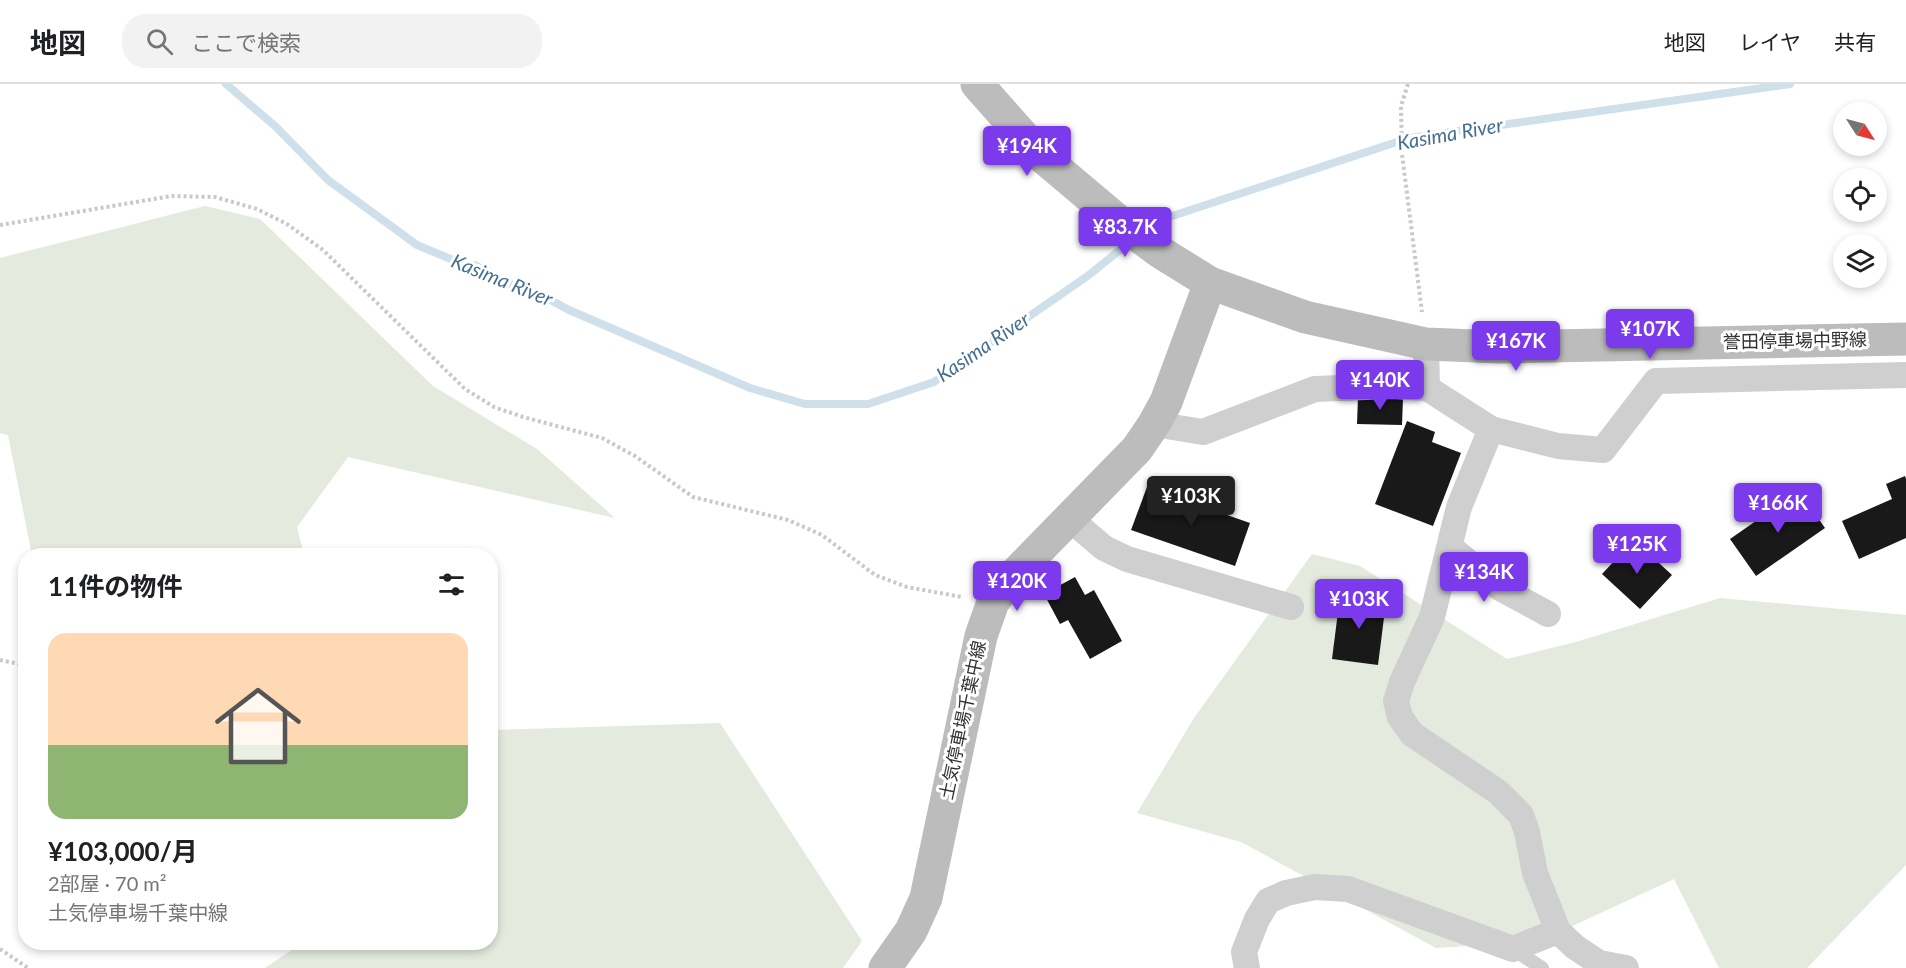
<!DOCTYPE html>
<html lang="ja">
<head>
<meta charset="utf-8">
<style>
  body { margin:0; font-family:Lato,"Noto Sans JP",sans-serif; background:#f2f2f2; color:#202124; height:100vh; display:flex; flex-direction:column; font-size:22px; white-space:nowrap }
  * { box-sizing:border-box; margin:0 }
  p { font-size:20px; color:#757577 }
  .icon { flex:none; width:33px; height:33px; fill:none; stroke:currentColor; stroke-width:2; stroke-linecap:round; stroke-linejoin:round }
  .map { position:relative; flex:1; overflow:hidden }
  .drawer { position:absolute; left:18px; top:464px; width:480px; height:402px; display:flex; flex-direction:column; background:#fff; border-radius:24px; box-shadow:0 3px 9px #0003 }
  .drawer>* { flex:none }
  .needle { width:39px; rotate:126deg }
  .tools { position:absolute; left:1833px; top:18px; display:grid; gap:12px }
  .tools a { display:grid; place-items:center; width:54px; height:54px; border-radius:50%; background:#fff; box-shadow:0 3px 9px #0003; font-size:30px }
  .price { position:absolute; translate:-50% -51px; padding:0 14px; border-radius:6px; background:#7c3aed; color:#fff; font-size:20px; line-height:39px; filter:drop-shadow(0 2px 3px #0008) }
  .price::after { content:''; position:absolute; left:50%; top:36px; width:18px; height:14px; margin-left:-9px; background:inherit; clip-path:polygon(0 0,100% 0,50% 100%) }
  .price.active { background:#222; color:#fff }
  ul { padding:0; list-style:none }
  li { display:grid; align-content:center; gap:12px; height:318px; padding:0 30px }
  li+li { border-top:2px solid #e0e0e0 }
  li span { display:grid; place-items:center; height:186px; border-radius:18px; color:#555 }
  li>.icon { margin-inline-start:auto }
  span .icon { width:108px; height:108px; fill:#fffc; stroke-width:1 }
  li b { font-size:26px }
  h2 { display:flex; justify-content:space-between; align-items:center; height:72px; padding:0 30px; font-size:26px }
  header { display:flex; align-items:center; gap:36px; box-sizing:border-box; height:84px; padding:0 30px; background:#fff; border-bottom:2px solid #e0e0e0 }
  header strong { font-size:28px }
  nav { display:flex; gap:33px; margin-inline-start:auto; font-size:21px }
  .search { width:420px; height:54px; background:#f2f2f2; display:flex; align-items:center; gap:15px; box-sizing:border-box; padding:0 21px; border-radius:24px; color:#757577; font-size:22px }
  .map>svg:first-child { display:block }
  .green { fill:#e4eade }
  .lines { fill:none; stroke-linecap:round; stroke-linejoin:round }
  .stream { stroke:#cfe0eb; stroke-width:8 }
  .building { fill:#191919 }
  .path { stroke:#c9c9c9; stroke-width:4; stroke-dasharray:3 3; stroke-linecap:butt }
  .service { stroke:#cfcfcf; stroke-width:14 }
  .minor { stroke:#cfcfcf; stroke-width:26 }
  .secondary { stroke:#bcbcbc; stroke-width:33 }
  .labels { text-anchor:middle; stroke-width:6; stroke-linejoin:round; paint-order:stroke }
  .street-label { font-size:18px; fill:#323232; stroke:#fff }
  .water-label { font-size:20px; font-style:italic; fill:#447090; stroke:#fff }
</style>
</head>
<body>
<header>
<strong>地図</strong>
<div class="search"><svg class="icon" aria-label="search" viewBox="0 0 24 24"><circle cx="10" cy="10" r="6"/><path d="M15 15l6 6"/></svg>ここで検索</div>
<nav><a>地図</a><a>レイヤ</a><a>共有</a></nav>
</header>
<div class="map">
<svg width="1906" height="884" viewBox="0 0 1906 884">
  <rect width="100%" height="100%" fill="#fff"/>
  <g class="green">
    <path d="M205,122L260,135L433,302L537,365L615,434L348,373L297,443L304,471H32L8,351L0,349V174Z"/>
    <path d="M1312,470L1360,482L1507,575L1576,558L1720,514L1906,531V781L1807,884H1719L1674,795L1540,857L1436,864L1241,758L1137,729L1194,634Z"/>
    <path d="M720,639L862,857L843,884H265L293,865L316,858H490L491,646Z"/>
  </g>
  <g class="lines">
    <g class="stream">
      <path d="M226,0L275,42L328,96L417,161L470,183L475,181L514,202L536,208L569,226L750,304L805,320H868L934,298L1089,191L1132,156"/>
      <path d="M1142,147L1154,138L1409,54L1790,0"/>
    </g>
  </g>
  <g class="building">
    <path d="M1358,313L1403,314L1402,341L1357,340Z"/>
    <path d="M1407,337L1435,348L1432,358L1461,369L1433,442L1375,420Z"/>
    <path d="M1905,392L1906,395V454L1859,475L1842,437L1892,415L1886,400Z"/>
    <path d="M1147,403L1250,439L1235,482L1131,446Z"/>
    <path d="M1799,407L1825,444L1756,492L1730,455Z"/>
    <path d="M1634,456L1672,491L1640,525L1602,490Z"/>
    <path d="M1075,493L1085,511L1094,506L1122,557L1090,575L1068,536L1060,540L1044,510Z"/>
    <path d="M1340,512L1386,518L1378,581L1332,575Z"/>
  </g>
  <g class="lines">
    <g class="path">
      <path d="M1408,0L1401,22L1402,70L1422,228"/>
      <path d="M0,141L171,112L215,113L257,125L287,140L323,166L465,305L494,323L523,333L602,354L635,372L693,413L788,436L822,451L875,491L907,503L962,513"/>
      <path d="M0,576L24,581"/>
      <path d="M0,865L28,884"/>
    </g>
    <path class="service" d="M1513,865L1542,884"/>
    <g class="minor">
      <path d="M1426,260L1427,304"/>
      <path d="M1154,340L1203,348L1315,305L1392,302L1427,304L1491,345L1558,362L1603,366L1656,297L1906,291"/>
      <path d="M1491,345L1459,423L1432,533L1402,598L1396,617L1400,633L1412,650L1498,708L1521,731L1527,748L1535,789L1558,847L1575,863L1599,879L1626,884"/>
      <path d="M1070,435L1104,464L1127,475L1291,523"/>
      <path d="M1450,463L1500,504L1548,530"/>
      <path d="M1247,884L1244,868L1257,835L1268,817L1286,809L1315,803L1348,805L1513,865L1558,847"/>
    </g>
    <g class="secondary">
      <path d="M977,0L1039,70L1122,140L1160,168L1210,199L1305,233L1426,260L1500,263L1906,255"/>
      <path d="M885,884L911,847L926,814L981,552L993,518L1013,492L1137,365L1154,340L1166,318L1210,199"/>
    </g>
  </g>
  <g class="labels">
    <g class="street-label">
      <text transform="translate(1795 257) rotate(-1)" y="6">誉田停車場中野線</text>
      <text transform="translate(963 636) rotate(-78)" y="6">土気停車場千葉中線</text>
    </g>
    <g class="water-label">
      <text transform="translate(1450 50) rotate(-10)" y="7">Kasima River</text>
      <text transform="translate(502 196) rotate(22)" y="7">Kasima River</text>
      <text transform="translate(983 263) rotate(-34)" y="7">Kasima River</text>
    </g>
  </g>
</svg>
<div class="tools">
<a><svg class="needle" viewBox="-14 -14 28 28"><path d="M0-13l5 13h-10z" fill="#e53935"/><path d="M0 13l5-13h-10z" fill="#757577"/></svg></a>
<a><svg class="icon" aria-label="locate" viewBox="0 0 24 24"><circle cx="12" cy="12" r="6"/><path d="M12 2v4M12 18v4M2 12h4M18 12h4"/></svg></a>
<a><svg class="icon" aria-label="layers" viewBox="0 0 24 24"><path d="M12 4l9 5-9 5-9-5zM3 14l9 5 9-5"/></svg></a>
</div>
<b class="price" style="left:1027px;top:93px">¥194K</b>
<b class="price" style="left:1125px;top:174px">¥83.7K</b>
<b class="price" style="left:1650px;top:276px">¥107K</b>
<b class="price" style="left:1516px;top:288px">¥167K</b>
<b class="price" style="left:1380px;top:327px">¥140K</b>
<b class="price active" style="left:1191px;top:443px">¥103K</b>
<b class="price" style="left:1778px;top:450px">¥166K</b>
<b class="price" style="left:1637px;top:491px">¥125K</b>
<b class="price" style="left:1484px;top:519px">¥134K</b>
<b class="price" style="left:1017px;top:528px">¥120K</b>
<b class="price" style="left:1359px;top:546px">¥103K</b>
<section class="drawer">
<h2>11件の物件<svg class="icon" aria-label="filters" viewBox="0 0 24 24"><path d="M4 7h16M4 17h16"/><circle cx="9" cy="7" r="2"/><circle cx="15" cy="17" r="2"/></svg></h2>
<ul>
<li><span style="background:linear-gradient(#ffd9b3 60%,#8fb573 0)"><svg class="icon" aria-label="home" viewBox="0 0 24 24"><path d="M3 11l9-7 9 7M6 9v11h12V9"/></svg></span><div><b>¥103,000/月</b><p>2部屋 · 70 m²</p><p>土気停車場千葉中線</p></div></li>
</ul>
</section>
</div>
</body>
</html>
